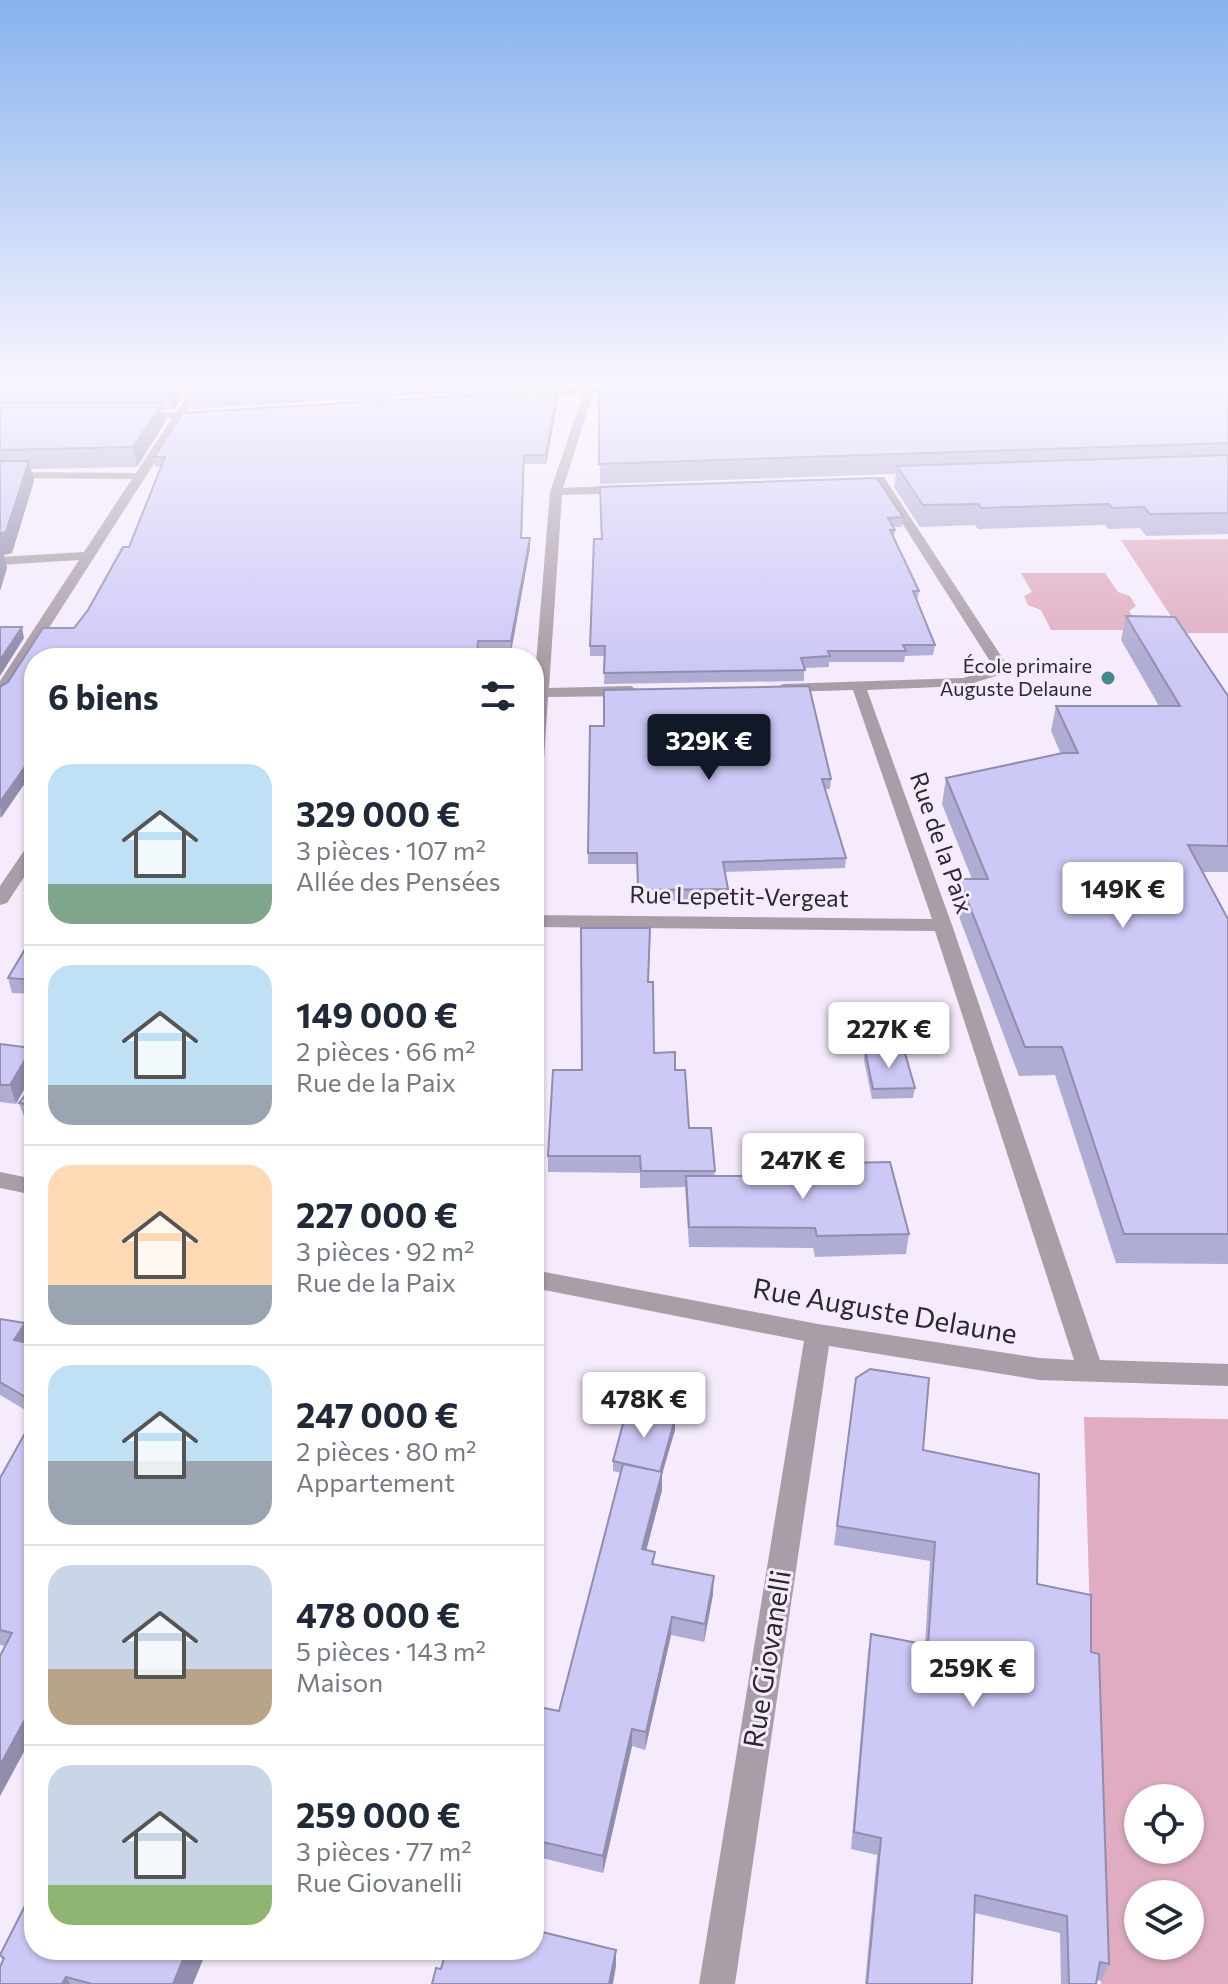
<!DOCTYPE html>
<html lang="fr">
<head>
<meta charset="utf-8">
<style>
  body { margin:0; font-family:Commissioner,sans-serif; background:#f2f2f3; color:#1f2937; height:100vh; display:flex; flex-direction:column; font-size:30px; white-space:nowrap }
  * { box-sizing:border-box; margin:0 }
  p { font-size:26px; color:#747a83 }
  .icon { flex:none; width:44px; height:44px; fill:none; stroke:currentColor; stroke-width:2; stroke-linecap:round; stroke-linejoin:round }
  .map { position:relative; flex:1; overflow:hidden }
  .panel { position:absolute; left:24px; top:648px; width:520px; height:1312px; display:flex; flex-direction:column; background:#fff; border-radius:32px; box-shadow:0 2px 6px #0004 }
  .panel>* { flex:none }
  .controls { position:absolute; left:1124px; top:1784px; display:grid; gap:16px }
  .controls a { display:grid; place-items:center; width:80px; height:80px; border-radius:50%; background:#fff; box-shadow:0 2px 6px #0004; font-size:40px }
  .price { position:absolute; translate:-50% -68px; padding:0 18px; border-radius:8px; background:#fff; color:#222; font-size:26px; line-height:52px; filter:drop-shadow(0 2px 4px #0008) }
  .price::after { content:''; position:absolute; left:50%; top:48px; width:24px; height:18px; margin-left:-12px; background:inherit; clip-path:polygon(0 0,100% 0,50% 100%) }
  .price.active { background:#111827; color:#fff }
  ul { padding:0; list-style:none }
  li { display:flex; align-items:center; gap:24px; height:200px; padding:0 24px }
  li+li { border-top:2px solid #e0e1e3 }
  li span { display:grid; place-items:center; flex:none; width:224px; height:160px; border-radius:24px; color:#555 }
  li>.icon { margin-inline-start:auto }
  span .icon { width:96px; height:96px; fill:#fffc; stroke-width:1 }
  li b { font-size:34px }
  h2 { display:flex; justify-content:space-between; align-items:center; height:96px; padding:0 24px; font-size:34px }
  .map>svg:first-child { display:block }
  .green { fill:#dfacc1; fill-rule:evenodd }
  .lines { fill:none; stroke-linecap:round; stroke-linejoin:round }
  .street { fill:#a99da7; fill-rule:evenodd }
  .wall { fill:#b0add4 }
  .shaded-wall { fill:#908dad }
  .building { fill:#cdc9f7; stroke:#908dad; stroke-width:2 }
  .poi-dot { fill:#41888f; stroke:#f5ebfd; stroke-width:3 }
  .labels { text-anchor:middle; stroke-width:6; stroke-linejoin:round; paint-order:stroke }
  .far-poi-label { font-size:20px; fill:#2d2732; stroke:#f5ebfd; text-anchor:end }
  .street-label { font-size:24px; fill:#2d2732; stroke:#f5ebfd }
  .near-street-label { font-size:28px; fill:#2d2732; stroke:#f5ebfd }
</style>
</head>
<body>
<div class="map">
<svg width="1228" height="1984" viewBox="0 0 1228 1984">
  <rect width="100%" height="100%" fill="#f5ebfd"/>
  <g class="green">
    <path d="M1228,539V633H1182L1121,540Z"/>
    <path d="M1021,573H1105L1118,592L1130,596L1136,606L1129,611L1141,630H1051L1041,610L1028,605L1024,596L1032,592Z"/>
    <path d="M1084,1417L1228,1419V1984H1101ZM1138,1798H1190V1850H1138ZM1138,1894H1190V1946H1138Z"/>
  </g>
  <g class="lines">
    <g class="street">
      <path d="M195,383H205L187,411H205L210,414L183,418L8,692L0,697V681L79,560L0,565V557L84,552L132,479L0,478V472L136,473L172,418L137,419L132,416L137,413L176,412Z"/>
      <path d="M581,383H591L593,388L625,386L630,389L593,394L563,488L628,485L634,489L628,493L562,495L549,688L631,686L639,691L631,696L548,697L542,790L534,795V688L550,492L583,394L533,397L528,394L583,388Z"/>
      <path d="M876,477H884L1011,671L964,686L867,690L952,925L1100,1360L1228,1364V1386L1039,1380L829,1346L735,1984H699L804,1341L534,1288V1270L818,1324L1039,1358L1074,1360L935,931L534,927V915L932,919L853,690L783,692L776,688L783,684L963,678L995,669L874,479Z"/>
      <path d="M34,844V862L7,903L0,905V886L28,845Z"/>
      <path d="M0,1172L34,1179V1195L0,1188Z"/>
    </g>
  </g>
  <g class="wall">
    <path d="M0,383H193L173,410H163L165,422L137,467L31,469L34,481L12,553L4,555L7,568L0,591Z"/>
    <path d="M193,383H561L560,386L192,409L189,390Z"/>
    <path d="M599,383H1228V534L1146,536L1140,528L1108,529L1105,525L978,529L975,525L920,527L894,487L896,474L600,484Z"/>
    <path d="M558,390V399L546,464H524L522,538H530V548L511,652H479L478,658H34V770L0,818V687L8,682L43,628H74L88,610L123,547H129L161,467H155L154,457L182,413Z"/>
    <path d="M600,487L903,517L902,527H893L895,530L894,537L919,591L917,601L935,645L933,655L905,656L904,662H829V667L804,668V681L604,684L605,656H590V646L601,539Z"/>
    <path d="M1126,616L1228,696V872H1202L1228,919V1264L1116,1263L1055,1075L1019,1076L955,906L959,879H972L942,804L946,778L1061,754L1051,731L1056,706H1159L1121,640Z"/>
    <path d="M590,726L831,779L830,789H825L846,858L845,868L725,872L728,889L727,900L638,901L637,864H588Z"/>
    <path d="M34,934V994L12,993L8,978Z"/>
    <path d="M648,982L654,1053L675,1070L689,1128L715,1171L714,1176H800L802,1164L909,1234L906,1254L815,1257L813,1248L689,1247L685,1187L640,1188V1173L548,1172V1156L582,1070Z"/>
    <path d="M0,1044L16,1104L0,1102Z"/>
    <path d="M865,1050L915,1088L913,1098L872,1099L864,1060Z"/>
    <path d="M34,1084V1124L26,1122L19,1103Z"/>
    <path d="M0,1319L31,1340L29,1343H34V1415L0,1395Z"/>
    <path d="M856,1378L923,1450L1037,1584L1091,1652L1109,1964L1101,1981L1097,1980L1096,1984H1061L1060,1933L975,1913L972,1984H865L877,1855L851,1849L868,1653L871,1634L925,1645L930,1561L834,1545Z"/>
    <path d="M34,1417V1733L0,1796L5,1646L0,1645V1478Z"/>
    <path d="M675,1430L662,1474V1490L646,1550L655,1565L713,1594L704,1642L671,1635L645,1750L632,1746L603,1873L534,1856V1706L559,1711L621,1473L613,1471V1461Z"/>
    <path d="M0,1956L193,1984H0L3,1961Z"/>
  </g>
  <g class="shaded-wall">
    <path d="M177,383H193L173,410L170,391Z"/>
    <path d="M558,390V399L546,464V455Z"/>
    <path d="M162,403L165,422L137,467L133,447Z"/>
    <path d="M29,461L34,481L12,553L4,555L7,568L0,591V533Z"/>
    <path d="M530,538V548L511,652V641Z"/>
    <path d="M22,627L24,638L0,676V660Z"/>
    <path d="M34,754V770L1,818L0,802Z"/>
    <path d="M32,1048L34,1056V1072L16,1104L10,1085Z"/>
    <path d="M25,1323L31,1340L21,1357L14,1340Z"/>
    <path d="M675,1419V1430L662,1474V1490L642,1567V1549L660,1473Z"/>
    <path d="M714,1576L713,1594L704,1642L705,1624Z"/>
    <path d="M672,1617L671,1635L645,1750L646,1732Z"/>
    <path d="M34,1703V1733L0,1796V1765Z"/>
    <path d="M632,1729V1746L603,1873V1856Z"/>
    <path d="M187,1950H207L193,1984H173Z"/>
    <path d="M616,1950V1966L613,1984H609Z"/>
    <path d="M66,1977L70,1984H62Z"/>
  </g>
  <g class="building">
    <path d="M0,383H177L170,391L0,392Z"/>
    <path d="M193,383H310L189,390Z"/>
    <path d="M599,383H748L753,386L770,389L1077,383H1228V443L599,464Z"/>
    <path d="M558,390L546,455H524L521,538H530L511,641H478L477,658H34V754L0,802V687L8,682L43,628H74L88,610L123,547H129L165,457H154L182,413Z"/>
    <path d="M0,403H162L133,447L0,450Z"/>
    <path d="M1228,455V513L1150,514L1144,507L1112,508L1109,504L981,508L978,504L923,505L897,466Z"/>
    <path d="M0,461H29L6,532L0,533Z"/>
    <path d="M877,478L903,517L888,518L895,530H890L919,591H913L935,645H903L906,651H828L830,656L801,658L805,670L604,673L605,646H590L594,539H602L600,487Z"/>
    <path d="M1126,616L1175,617L1228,696V846L1188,845L1228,919V1234H1124L1062,1047H1025L959,879H988L946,778L1063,753H1078L1056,706H1180Z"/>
    <path d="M0,627H22L0,660Z"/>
    <path d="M809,686L831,779H822L846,858L723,862L728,889L638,890L637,853H588L590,726H604V690Z"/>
    <path d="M581,928H650L648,982H653L654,1053L675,1052V1070H685L689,1128H711L715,1171H641L640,1156H548L553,1070H582Z"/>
    <path d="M34,934V980L8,978Z"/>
    <path d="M0,1044L32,1048L10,1085H0Z"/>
    <path d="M865,1050H904L915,1088L873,1089Z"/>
    <path d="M34,1084V1105L19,1103Z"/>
    <path d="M890,1162L909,1234L817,1236L815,1228L689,1227L686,1176H804L802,1164Z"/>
    <path d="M0,1319L25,1323L14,1340L34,1344V1402L0,1382Z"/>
    <path d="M870,1369L929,1378L923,1450L1039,1474L1037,1584L1091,1595V1652L1099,1654L1109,1964L1100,1962L1096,1984H1069L1067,1916L975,1895L972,1984H867L881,1838L854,1832L871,1634L928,1645L935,1542L837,1526L856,1378Z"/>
    <path d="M627,1409L675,1419L660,1472L613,1461Z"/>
    <path d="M34,1417V1703L0,1765V1656L12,1633L0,1630V1478Z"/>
    <path d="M623,1464L662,1472L642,1549L655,1552L652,1564L714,1576L705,1624L672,1617L646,1732L632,1729L603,1856L534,1840V1706L559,1711Z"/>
    <path d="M34,1888V1950H187L173,1984H92L66,1977L62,1984H0V1967L4,1958L0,1955Z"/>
    <path d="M534,1930L616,1950L609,1984H432L436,1968L441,1969L446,1950H454L465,1953V1950H534Z"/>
  </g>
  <linearGradient id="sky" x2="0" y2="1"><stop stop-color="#87b2ee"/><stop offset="0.58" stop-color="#faf6fe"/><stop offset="1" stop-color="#faf6fe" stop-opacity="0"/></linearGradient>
  <rect width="1228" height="661" fill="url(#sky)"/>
  <circle class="poi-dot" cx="1108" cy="678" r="8"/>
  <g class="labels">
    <g class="far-poi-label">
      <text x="1092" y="673">École primaire<tspan x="1092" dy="23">Auguste Delaune</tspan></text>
    </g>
    <g class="street-label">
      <text transform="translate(941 843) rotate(71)" y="8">Rue de la Paix</text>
      <text transform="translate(739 897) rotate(1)" y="8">Rue Lepetit-Vergeat</text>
    </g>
    <g class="near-street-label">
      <text transform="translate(885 1311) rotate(10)" y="10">Rue Auguste Delaune</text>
      <text transform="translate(767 1659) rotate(-81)" y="10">Rue Giovanelli</text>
    </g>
  </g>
</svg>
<div class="controls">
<a><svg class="icon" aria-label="locate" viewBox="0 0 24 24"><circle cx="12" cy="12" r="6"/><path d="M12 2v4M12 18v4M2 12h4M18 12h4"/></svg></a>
<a><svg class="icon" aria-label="layers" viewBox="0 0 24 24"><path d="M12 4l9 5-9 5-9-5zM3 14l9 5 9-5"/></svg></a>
</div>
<b class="price active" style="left:709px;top:782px">329K €</b>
<b class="price" style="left:1123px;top:930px">149K €</b>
<b class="price" style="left:889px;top:1070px">227K €</b>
<b class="price" style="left:803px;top:1201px">247K €</b>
<b class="price" style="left:644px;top:1440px">478K €</b>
<b class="price" style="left:973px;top:1709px">259K €</b>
<section class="panel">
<h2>6 biens<svg class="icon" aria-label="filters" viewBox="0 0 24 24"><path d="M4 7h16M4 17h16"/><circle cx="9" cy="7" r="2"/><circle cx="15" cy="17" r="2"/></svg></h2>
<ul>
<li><span style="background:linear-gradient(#bfe0f5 75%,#7fa58c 0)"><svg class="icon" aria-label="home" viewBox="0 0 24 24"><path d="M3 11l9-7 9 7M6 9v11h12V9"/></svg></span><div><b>329 000 €</b><p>3 pièces · 107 m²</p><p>Allée des Pensées</p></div></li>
<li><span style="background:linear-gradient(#bfe0f5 75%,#9aa5b1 0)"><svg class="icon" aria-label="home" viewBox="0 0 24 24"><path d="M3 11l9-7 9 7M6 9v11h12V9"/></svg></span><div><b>149 000 €</b><p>2 pièces · 66 m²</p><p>Rue de la Paix</p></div></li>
<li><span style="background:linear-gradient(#ffd9b3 75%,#9aa5b1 0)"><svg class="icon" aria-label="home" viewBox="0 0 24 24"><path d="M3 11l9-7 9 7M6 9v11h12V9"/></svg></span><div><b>227 000 €</b><p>3 pièces · 92 m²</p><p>Rue de la Paix</p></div></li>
<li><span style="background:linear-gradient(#bfe0f5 60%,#9aa5b1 0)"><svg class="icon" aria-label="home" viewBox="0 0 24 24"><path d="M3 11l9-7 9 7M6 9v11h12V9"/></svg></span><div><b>247 000 €</b><p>2 pièces · 80 m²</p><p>Appartement</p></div></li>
<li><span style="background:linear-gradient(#c9d6e8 65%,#b9a48a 0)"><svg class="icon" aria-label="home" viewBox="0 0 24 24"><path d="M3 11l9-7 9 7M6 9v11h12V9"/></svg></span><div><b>478 000 €</b><p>5 pièces · 143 m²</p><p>Maison</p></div></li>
<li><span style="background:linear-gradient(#c9d6e8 75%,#8fb573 0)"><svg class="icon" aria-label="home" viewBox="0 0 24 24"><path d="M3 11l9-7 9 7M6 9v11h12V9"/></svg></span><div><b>259 000 €</b><p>3 pièces · 77 m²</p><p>Rue Giovanelli</p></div></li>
</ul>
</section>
</div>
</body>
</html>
